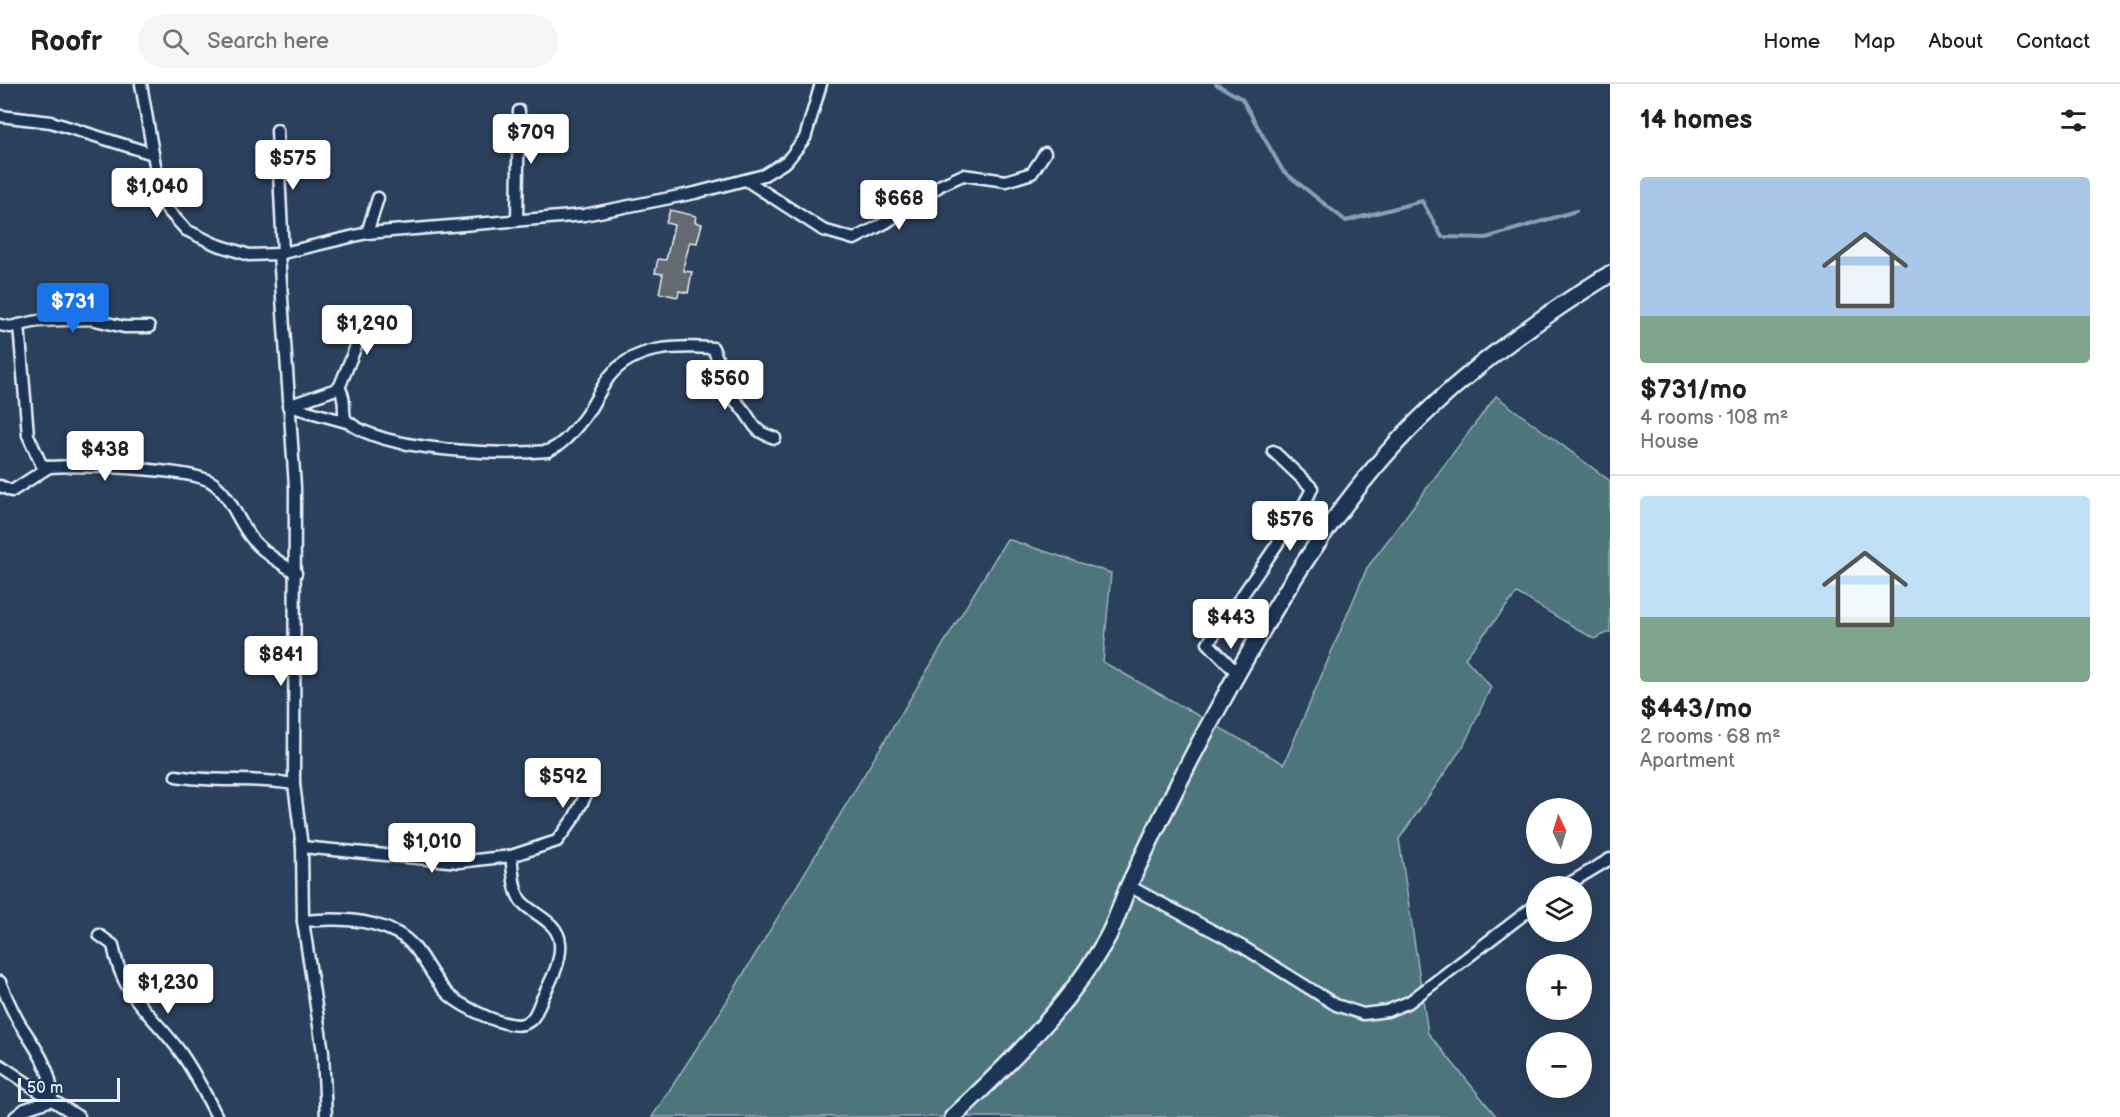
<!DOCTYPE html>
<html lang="en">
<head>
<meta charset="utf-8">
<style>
  body { margin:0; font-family:"Balsamiq Sans",sans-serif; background:#f6f6f6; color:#202124; height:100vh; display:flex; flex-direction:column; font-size:22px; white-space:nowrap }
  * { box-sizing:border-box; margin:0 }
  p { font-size:20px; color:#757577 }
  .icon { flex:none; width:33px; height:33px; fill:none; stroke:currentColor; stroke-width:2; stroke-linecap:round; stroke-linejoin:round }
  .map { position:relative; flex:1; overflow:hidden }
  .details { display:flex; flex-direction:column; background:#fff; width:510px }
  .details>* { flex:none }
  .needle { width:39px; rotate:356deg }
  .buttons { position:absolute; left:1526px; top:714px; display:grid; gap:12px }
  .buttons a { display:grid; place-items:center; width:66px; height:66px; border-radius:50%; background:#fff; box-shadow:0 6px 24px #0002; font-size:30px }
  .scale { position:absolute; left:18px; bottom:15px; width:102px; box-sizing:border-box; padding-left:6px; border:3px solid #e8f1f8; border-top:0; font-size:16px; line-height:21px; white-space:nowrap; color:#e8f1f8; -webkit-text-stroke:4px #1d3557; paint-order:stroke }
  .price { position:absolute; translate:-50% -51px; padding:0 14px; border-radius:6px; background:#fff; color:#222; font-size:20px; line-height:39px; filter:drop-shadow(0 2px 3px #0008) }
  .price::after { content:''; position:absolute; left:50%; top:36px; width:18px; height:14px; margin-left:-9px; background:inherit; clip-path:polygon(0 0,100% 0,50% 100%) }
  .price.current { background:#1a73e8; color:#fff }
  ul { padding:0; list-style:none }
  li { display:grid; align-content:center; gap:12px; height:318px; padding:0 30px }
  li+li { border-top:2px solid #e0e0e0 }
  li span { display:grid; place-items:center; height:186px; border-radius:6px; color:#555 }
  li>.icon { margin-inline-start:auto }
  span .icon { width:108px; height:108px; fill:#fffc; stroke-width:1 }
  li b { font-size:26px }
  h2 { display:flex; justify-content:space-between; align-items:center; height:72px; padding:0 30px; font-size:26px }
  header { display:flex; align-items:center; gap:36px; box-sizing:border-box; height:84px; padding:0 30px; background:#fff; border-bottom:2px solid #e0e0e0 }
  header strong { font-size:28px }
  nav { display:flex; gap:33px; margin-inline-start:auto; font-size:21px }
  .search { width:420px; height:54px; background:#f6f6f6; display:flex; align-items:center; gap:15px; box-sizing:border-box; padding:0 21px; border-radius:33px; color:#757577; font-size:22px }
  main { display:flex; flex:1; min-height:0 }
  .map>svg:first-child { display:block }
  .green { fill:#4e767b; stroke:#9bb4ba; stroke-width:1.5 }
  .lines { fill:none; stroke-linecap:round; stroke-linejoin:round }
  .stream { stroke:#84a2b4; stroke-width:4 }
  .building { fill:#646a6f; stroke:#e8f1f8; stroke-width:1.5 }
  .minor-casing { stroke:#e8f1f8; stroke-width:15 }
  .secondary-casing { stroke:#e8f1f8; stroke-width:20 }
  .minor { stroke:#1d3557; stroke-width:10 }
  .secondary { stroke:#1d3557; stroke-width:15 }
</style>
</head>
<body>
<header>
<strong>Roofr</strong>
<div class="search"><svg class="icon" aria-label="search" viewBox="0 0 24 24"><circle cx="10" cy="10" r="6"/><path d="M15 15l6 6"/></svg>Search here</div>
<nav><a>Home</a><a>Map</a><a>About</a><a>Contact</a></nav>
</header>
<main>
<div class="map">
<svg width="1610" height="1033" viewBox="0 0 1610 1033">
  <rect width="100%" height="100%" fill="#2b405c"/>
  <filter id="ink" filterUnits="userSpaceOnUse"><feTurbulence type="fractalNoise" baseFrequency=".0167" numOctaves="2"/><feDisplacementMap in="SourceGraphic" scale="12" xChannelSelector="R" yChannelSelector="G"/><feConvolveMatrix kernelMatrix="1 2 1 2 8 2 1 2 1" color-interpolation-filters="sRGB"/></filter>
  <g filter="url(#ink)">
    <path class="green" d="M1496,312L1610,397V548L1594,555L1517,509L1465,574L1491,603L1464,661L1399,755L1428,949L1497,1033H652L721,927L1007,455L1111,489L1103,578L1284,680L1367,484Z"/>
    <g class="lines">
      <path class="stream" d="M1216,0L1242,15L1283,87L1346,137L1422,117L1442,153L1486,154L1576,127"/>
    </g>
    <path class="building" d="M670,126L696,132L695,138L702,140L697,159L690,158L684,180V187L692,188L688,209L679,207L678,213L659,209L663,190L655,189L658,175L666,176L674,141L666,139Z"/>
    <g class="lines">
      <g class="minor-casing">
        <g id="minor">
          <path d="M141,0L159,104L167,125L186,146L215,160L249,171L279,170L367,149L584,131L695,109L764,91L787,77L805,54L821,0"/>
          <path d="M0,32L51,38L153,70"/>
          <path d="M277,46L283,169"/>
          <path d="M746,96L823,146L854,155L887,138L941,101L963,91L1006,97L1032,89L1045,69"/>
          <path d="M517,135L519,27"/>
          <path d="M367,149L378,114"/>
          <path d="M279,170L295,403L294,700L302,763L303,837L323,968L326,1033"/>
          <path d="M0,241L10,243L38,237L91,235L124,243H149"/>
          <path d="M19,241L28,351L41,380L49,383C78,381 193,384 213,399C232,413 238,439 253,456C265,470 281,479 296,489"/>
          <path d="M339,304L356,262L375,230"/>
          <path d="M288,322L339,304C348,315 340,332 348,338C386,368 501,371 548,367C562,361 570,351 579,340C592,326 598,308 609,293C634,261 677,262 713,264L719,279L720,302C727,309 735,316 741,323C755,339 751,347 775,354"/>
          <path d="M289,322L350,339"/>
          <path d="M0,402L12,407L49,383"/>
          <path d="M1237,589L1208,559C1236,521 1262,483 1288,444C1297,430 1306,420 1312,404L1273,367"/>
          <path d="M176,692C215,699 255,693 294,700"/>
          <path d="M302,763L459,778L511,772L557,757L574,734L589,705"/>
          <path d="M1129,802L1243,863L1336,921L1363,930L1387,927L1409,918L1536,821"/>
          <path d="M1565,802L1610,775"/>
          <path d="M303,837C334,834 368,834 397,849C422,862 429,893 449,911C462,923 512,949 528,938C535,934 537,926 540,919C548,902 562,879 560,859C558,837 533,831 521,817C513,806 513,786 511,772"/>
          <path d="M99,851L113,861C123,918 154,929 183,972C196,991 207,1013 217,1033"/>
          <path d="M0,898C6,912 12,927 20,940C35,963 53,986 52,1016"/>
          <path d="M0,981L52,1016"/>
          <path d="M15,1033L25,1025L52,1016L79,1033"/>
        </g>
      </g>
      <g class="secondary-casing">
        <path id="secondary" d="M953,1033C1009,980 1067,924 1106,856C1116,839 1121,819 1129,801C1156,744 1184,686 1215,630C1273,523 1341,408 1431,324C1485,273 1547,229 1610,190"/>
      </g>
      <use href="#minor" class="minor"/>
      <use href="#secondary" class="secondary"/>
    </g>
  </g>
</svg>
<div class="buttons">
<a><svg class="needle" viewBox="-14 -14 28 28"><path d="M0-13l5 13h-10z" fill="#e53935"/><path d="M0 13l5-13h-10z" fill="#757577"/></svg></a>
<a><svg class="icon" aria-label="layers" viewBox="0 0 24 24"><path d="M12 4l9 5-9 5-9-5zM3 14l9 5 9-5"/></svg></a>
<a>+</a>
<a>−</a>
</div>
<div class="scale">50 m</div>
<b class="price" style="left:531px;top:81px">$709</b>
<b class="price" style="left:293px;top:107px">$575</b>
<b class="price" style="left:157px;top:135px">$1,040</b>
<b class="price" style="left:899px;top:147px">$668</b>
<b class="price current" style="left:73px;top:250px">$731</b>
<b class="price" style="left:367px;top:272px">$1,290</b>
<b class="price" style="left:725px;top:327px">$560</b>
<b class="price" style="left:105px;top:398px">$438</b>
<b class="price" style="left:1290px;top:468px">$576</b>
<b class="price" style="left:1231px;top:566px">$443</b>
<b class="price" style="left:281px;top:603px">$841</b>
<b class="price" style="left:563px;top:725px">$592</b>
<b class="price" style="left:432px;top:790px">$1,010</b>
<b class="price" style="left:168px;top:931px">$1,230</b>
</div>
<section class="details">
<h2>14 homes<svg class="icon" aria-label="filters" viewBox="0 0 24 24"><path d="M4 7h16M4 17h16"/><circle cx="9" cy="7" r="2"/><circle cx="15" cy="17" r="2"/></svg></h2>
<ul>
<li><span style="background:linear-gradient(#a9c7e8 75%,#7fa58c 0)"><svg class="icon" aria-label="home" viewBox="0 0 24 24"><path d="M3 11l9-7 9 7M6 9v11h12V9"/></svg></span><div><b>$731/mo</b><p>4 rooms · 108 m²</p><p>House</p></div></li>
<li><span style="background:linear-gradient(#bfe0f5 65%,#7fa58c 0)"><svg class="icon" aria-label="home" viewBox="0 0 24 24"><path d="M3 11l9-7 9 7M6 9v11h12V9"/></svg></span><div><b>$443/mo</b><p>2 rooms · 68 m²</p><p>Apartment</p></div></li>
</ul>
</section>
</main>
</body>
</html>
